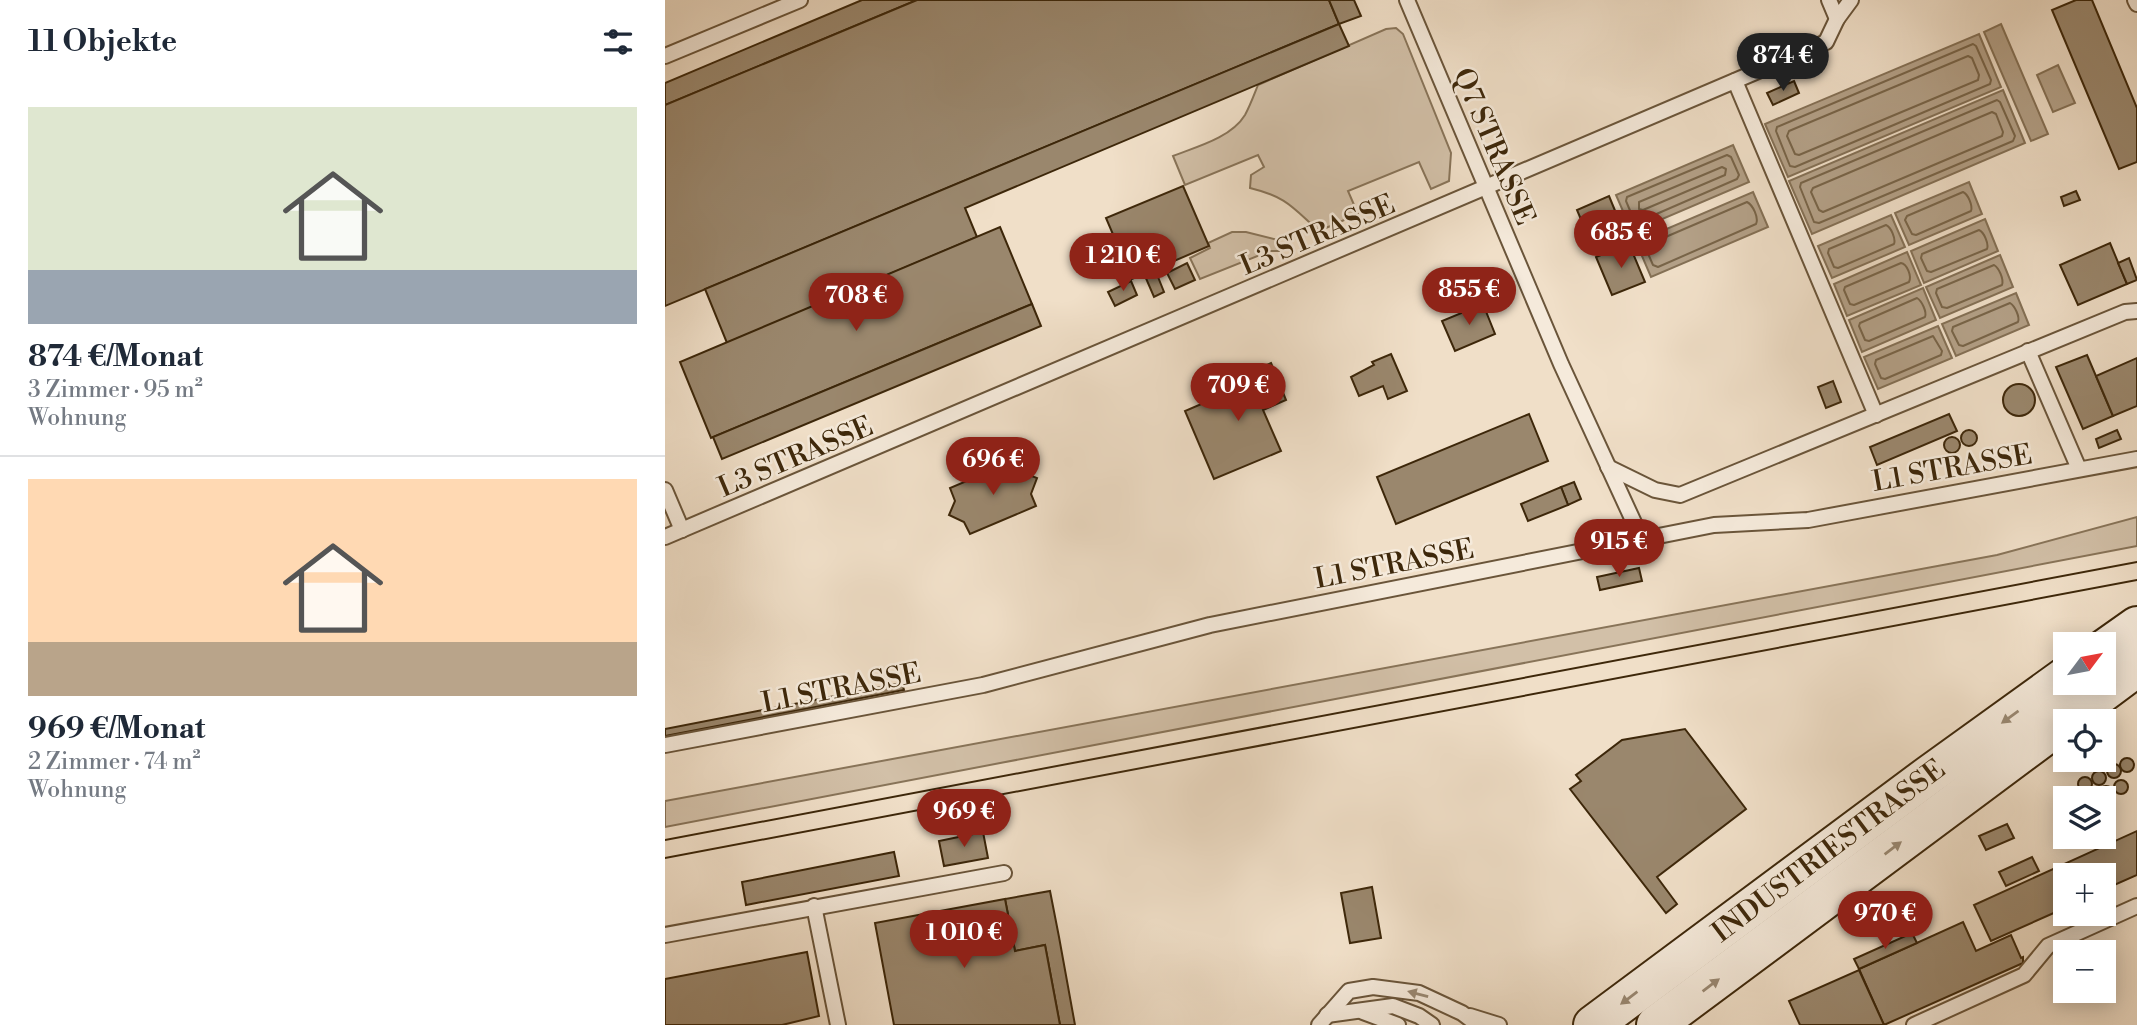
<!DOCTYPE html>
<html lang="de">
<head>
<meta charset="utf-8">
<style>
  body { margin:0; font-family:"Libre Bodoni",serif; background:#f6f6f7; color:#1f2937; height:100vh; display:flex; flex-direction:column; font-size:26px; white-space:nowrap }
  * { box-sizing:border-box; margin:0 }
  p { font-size:23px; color:#747a83 }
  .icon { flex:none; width:38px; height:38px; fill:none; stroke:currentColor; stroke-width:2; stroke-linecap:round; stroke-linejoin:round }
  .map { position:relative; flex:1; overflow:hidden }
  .drawer { display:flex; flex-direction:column; background:#fff; width:665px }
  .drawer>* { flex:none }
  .needle { width:46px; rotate:58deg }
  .fabs { position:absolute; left:1388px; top:632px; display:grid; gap:14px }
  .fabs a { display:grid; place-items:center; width:63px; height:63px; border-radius:0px; background:#fff; box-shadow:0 4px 18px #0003; font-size:35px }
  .price { position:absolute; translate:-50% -60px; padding:0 16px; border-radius:24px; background:#8f2418; color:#fff; font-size:23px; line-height:46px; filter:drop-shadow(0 2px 4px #0008) }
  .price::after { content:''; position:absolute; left:50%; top:42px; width:21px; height:16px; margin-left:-10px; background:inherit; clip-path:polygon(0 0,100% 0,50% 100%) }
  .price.current { background:#222; color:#fff }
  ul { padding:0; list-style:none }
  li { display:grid; align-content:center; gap:14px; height:371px; padding:0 28px }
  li+li { border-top:2px solid #e0e1e3 }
  li span { display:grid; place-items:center; height:217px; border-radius:0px; color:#555 }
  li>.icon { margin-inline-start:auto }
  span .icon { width:126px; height:126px; fill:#fffc; stroke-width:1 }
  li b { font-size:30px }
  h2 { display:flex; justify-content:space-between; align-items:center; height:84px; padding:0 28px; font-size:30px }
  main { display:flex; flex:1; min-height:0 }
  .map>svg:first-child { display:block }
  .green { fill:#d2c0a8; stroke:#887459; stroke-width:2 }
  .water { fill:#b3a087; stroke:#847055; stroke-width:2 }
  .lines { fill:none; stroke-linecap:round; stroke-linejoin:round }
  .shore { stroke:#786448; stroke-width:2 }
  .building { fill:#9a876d; stroke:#3d270a; stroke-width:2 }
  .service-casing { stroke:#6a553a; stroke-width:18 }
  .secondary-casing { stroke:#3d270a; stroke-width:42 }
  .service { stroke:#f5eadb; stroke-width:14 }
  .secondary { stroke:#f5eadb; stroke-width:38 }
  .tram { stroke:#3d270a; stroke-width:2 }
  .oneway { fill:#998872 }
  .labels { text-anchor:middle; stroke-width:5; stroke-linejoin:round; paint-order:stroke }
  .street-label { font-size:28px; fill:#3d270a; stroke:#f5eadb }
</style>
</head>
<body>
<main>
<section class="drawer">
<h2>11 Objekte<svg class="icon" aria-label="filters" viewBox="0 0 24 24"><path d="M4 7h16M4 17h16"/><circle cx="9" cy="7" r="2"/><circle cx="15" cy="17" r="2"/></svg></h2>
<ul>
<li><span style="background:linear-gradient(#dfe7d0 75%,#9aa5b1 0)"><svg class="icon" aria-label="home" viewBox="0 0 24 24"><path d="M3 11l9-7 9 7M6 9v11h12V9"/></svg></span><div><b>874 €/Monat</b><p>3 Zimmer · 95 m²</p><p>Wohnung</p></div></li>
<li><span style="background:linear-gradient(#ffd9b3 75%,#b9a48a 0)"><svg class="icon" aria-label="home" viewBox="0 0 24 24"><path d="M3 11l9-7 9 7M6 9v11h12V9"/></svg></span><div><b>969 €/Monat</b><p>2 Zimmer · 74 m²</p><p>Wohnung</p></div></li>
</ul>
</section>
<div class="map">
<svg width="1472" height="1025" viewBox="0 0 1472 1025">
  <rect width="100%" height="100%" fill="#f0dfc8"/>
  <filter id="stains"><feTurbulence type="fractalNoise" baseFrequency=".00286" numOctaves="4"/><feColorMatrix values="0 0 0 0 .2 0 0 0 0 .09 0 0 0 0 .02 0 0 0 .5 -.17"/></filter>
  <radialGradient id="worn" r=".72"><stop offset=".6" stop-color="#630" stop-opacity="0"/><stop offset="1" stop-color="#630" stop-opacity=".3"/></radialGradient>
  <g class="green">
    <path d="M731,28L738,34L786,153L784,181L766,189L754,162L683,191L693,214L654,231C627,207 622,197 585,188L586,175L599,167L593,155L520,185L508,156C531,147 566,138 580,115C585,106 589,95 593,85L721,29Z"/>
    <path d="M567,232H581L613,240L614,251H605L535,279L525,258L545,248L543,243Z"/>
    <path d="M1472,517V546L0,827V801L1332,555Z"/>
  </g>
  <g class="water">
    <path d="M1336,24L1383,134L1366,141L1319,32Z"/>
    <path d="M1314,34L1336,87L1123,177L1100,124Z"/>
    <path d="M1393,65L1410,103L1388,112L1372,75Z"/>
    <path d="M1338,90L1360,143L1147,234L1124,181Z"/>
    <path d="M1068,145L1084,182L967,232L951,195Z"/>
    <path d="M1304,182L1317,214L1244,245L1230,213Z"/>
    <path d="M1088,192L1103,227L986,277L971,242Z"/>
    <path d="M1226,215L1240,247L1167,278L1153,246Z"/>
    <path d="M1320,219L1333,251L1259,283L1246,251Z"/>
    <path d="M1242,252L1256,285L1182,316L1169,284Z"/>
    <path d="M1335,255L1348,287L1275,318L1261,287Z"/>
    <path d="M1258,288L1271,320L1197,352L1184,320Z"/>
    <path d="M1351,293L1364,325L1291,356L1277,324Z"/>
    <path d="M1273,326L1287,358L1213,389L1199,357Z"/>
  </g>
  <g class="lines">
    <g class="shore">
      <path d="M1308,44L1311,46L1326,80L1325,84L1130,167L1125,166L1111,131L1112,127Z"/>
      <path d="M1303,56L1307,58L1314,75L1313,80L1134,155L1130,154L1122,136L1124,131Z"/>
      <path d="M1332,100L1335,102L1350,136L1348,141L1154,223L1149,222L1135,187L1136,183Z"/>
      <path d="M1327,112L1331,114L1338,132L1337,136L1158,212L1154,210L1146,192L1148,188Z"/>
      <path d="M1062,155L1066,157L1074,175L1072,179L973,222L969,220L961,201L962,197Z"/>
      <path d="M1057,167L1061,169L1060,175L978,210L974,209V202Z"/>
      <path d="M1298,192C1303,194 1308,206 1306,211L1251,235L1247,234L1240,220L1242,216Z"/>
      <path d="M1082,202C1088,205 1094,218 1091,224L993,267L988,265L981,249L982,245Z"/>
      <path d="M1221,225C1226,227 1231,239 1229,244L1173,268L1169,267L1163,253L1164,249Z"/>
      <path d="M1314,230C1319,232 1324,244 1322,249L1266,272L1262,271L1256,258L1257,254Z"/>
      <path d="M1236,263C1242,264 1247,276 1244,282L1189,305L1185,304L1179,290L1180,287Z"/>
      <path d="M1329,265C1334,268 1339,279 1337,285L1282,308L1277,307L1271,293L1272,289Z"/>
      <path d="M1252,298C1257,301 1262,312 1260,317L1204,341L1200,340L1194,326L1195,323Z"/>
      <path d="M1345,303C1350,306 1355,317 1353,322L1298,346L1294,345L1287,331L1288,327Z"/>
      <path d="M1268,336L1277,351L1276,355L1220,379L1216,378L1210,364L1211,360Z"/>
    </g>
  </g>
  <g class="building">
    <path d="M197,0H252L0,105V83Z"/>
    <path d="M252,0H664L674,24L0,306V105Z"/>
    <path d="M664,0H689L696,16L674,24Z"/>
    <path d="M1411,0H1427L1472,108V162L1454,169L1387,10Z"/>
    <path d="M674,24L684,46L300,208L312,237L62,343L40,289Z"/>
    <path d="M1129,81L1134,93L1108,105L1102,93Z"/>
    <path d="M518,186L544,246L467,279L441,218Z"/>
    <path d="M1411,191L1415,200L1399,206L1396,197Z"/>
    <path d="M944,196L960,235L928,248L912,210Z"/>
    <path d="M335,227L367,304L46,438L15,362Z"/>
    <path d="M1445,243L1462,284L1413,305L1395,265Z"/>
    <path d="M964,244L980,282L947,295L931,257Z"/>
    <path d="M1464,258L1472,280L1462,284L1453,263Z"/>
    <path d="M522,263L530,280L510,289L502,273Z"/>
    <path d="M491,272L499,292L489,297L480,276Z"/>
    <path d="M466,281L472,295L450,306L443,292Z"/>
    <path d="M367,304L376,326L57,459L48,437Z"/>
    <path d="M818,304L830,334L790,351L777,321Z"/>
    <path d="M726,354L742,391L723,399L718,386L694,396L686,377L709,365L707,362Z"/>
    <path d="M1422,355L1448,416L1418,429L1391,367Z"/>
    <path d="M1472,358V406L1448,416L1431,376Z"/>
    <path d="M606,363L621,400L598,410L616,451L549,479L520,411L569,390L565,381Z"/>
    <path d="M1168,381L1176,402L1161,408L1153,387Z"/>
    <circle cx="1354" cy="400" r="16"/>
    <path d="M864,414L883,461L731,524L712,477Z"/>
    <path d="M1284,414L1292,431L1212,465L1205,447Z"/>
    <path d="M1452,430L1456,439L1434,448L1431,439Z"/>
    <circle cx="1304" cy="438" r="8"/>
    <circle cx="1287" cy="445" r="8"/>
    <path d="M351,460L356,472L372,478L366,494L371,506L305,534L299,522L284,515L290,501L285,488Z"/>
    <path d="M909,482L916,499L903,505L896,487Z"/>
    <path d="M896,487L903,505L863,521L856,504Z"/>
    <path d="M974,568L977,581L935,590L932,577Z"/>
    <path d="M237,683L239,690L0,736V729Z"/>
    <path d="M1020,729L1081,809L992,877L1012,904L1001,913L905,789L916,781L911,775L957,740Z"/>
    <circle cx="1462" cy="765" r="7"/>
    <circle cx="1449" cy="771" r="7"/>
    <circle cx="1434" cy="778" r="7"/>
    <circle cx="1420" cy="784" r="7"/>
    <circle cx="1456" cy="787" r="7"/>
    <circle cx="1441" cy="793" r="7"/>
    <path d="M1342,824L1349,838L1321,850L1314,836Z"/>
    <path d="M1472,831V875L1438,890V875H1400V908L1326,941L1309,905Z"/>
    <path d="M318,832L323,858L279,866L274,841Z"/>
    <path d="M229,852L234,876L81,905L77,882Z"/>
    <path d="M1367,857L1374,871L1341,886L1334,872Z"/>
    <path d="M707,887L716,938L685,943L676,893Z"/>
    <path d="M385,891L394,937L410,1025H395L380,945L350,951L340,899Z"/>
    <path d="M340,899L350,951L380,945L395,1025H229L210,923Z"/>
    <path d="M1298,922L1311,951L1346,935L1356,958L1358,957V963L1219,1025L1194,969Z"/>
    <path d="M1247,933L1252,943L1194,969L1189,959Z"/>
    <path d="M142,952L154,1016L117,1025H0V979Z"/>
    <path d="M1194,970L1219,1025H1135L1124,1001Z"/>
  </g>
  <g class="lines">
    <g class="service-casing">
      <g id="service">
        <path d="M742,0L896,364L977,540"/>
        <path d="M1164,0L1172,19"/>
        <path d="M1470,0L1472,4"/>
        <path d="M0,56L135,0"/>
        <path d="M1070,81L1211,415"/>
        <path d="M1363,351L1414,469"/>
        <path d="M943,467L990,490L1015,495L1460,312L1472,311"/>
        <path d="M0,490L17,530"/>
        <path d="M0,537L1161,42L1172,19L1186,0"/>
        <path d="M0,745L318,685L545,625L1049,525L1143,520L1472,459"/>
        <path d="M149,906L173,1025"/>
        <path d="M0,935L339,873"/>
        <path d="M698,1012L733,1025"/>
        <path d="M662,1015L728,1006L754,1016L767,1025"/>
        <path d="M805,1016L834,1025"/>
        <path d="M654,1025L684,991L708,987L754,993L797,1013L813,1025"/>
        <path d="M1249,1025L1359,975L1383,946L1472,906"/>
      </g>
    </g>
    <g class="secondary-casing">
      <g id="secondary">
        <path d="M1438,650L1472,626"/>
        <path d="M928,1025L1264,775L1400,677"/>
        <path d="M991,1025L1472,667"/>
      </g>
    </g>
    <use href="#service" class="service"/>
    <use href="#secondary" class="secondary"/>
    <g class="tram">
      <path d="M0,840L1472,562"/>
      <path d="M0,858L1472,580"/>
    </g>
  </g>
  <defs><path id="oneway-solid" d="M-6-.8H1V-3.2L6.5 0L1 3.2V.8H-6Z" transform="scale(1.75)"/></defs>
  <g class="oneway">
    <use href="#oneway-solid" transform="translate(1345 717) rotate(144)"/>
    <use href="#oneway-solid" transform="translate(1228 848) rotate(-37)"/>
    <use href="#oneway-solid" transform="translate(1046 985) rotate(-37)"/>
    <use href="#oneway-solid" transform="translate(753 994) rotate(-165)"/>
    <use href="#oneway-solid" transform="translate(964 998) rotate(143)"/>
  </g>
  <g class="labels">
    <g class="street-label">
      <text transform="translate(830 146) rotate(67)" y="10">Q7 STRASSE</text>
      <text transform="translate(652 234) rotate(-23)" y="10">L3 STRASSE</text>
      <text transform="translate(130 456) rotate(-23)" y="10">L3 STRASSE</text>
      <text transform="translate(1287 467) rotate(-10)" y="10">L1 STRASSE</text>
      <text transform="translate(729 563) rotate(-11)" y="10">L1 STRASSE</text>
      <text transform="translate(176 687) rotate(-11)" y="10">L1 STRASSE</text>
      <text transform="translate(1163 850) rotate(-37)" y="10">INDUSTRIESTRASSE</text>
    </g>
  </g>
  <rect width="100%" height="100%" filter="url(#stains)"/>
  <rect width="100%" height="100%" fill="url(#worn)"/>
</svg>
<div class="fabs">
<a><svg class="needle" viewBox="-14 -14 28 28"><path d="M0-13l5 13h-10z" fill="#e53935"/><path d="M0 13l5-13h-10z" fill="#747a83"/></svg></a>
<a><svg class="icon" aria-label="locate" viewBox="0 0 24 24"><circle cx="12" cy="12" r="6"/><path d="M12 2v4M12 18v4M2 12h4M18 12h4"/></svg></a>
<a><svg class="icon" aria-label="layers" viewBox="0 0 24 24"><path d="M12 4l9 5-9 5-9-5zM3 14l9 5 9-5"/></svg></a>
<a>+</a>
<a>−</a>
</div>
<b class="price current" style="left:1118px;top:93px">874 €</b>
<b class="price" style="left:956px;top:270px">685 €</b>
<b class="price" style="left:458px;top:293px">1 210 €</b>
<b class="price" style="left:804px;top:327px">855 €</b>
<b class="price" style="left:191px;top:333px">708 €</b>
<b class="price" style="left:573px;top:423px">709 €</b>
<b class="price" style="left:328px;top:497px">696 €</b>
<b class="price" style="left:954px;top:579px">915 €</b>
<b class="price" style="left:299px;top:849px">969 €</b>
<b class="price" style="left:1220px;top:951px">970 €</b>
<b class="price" style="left:299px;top:970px">1 010 €</b>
</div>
</main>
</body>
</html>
